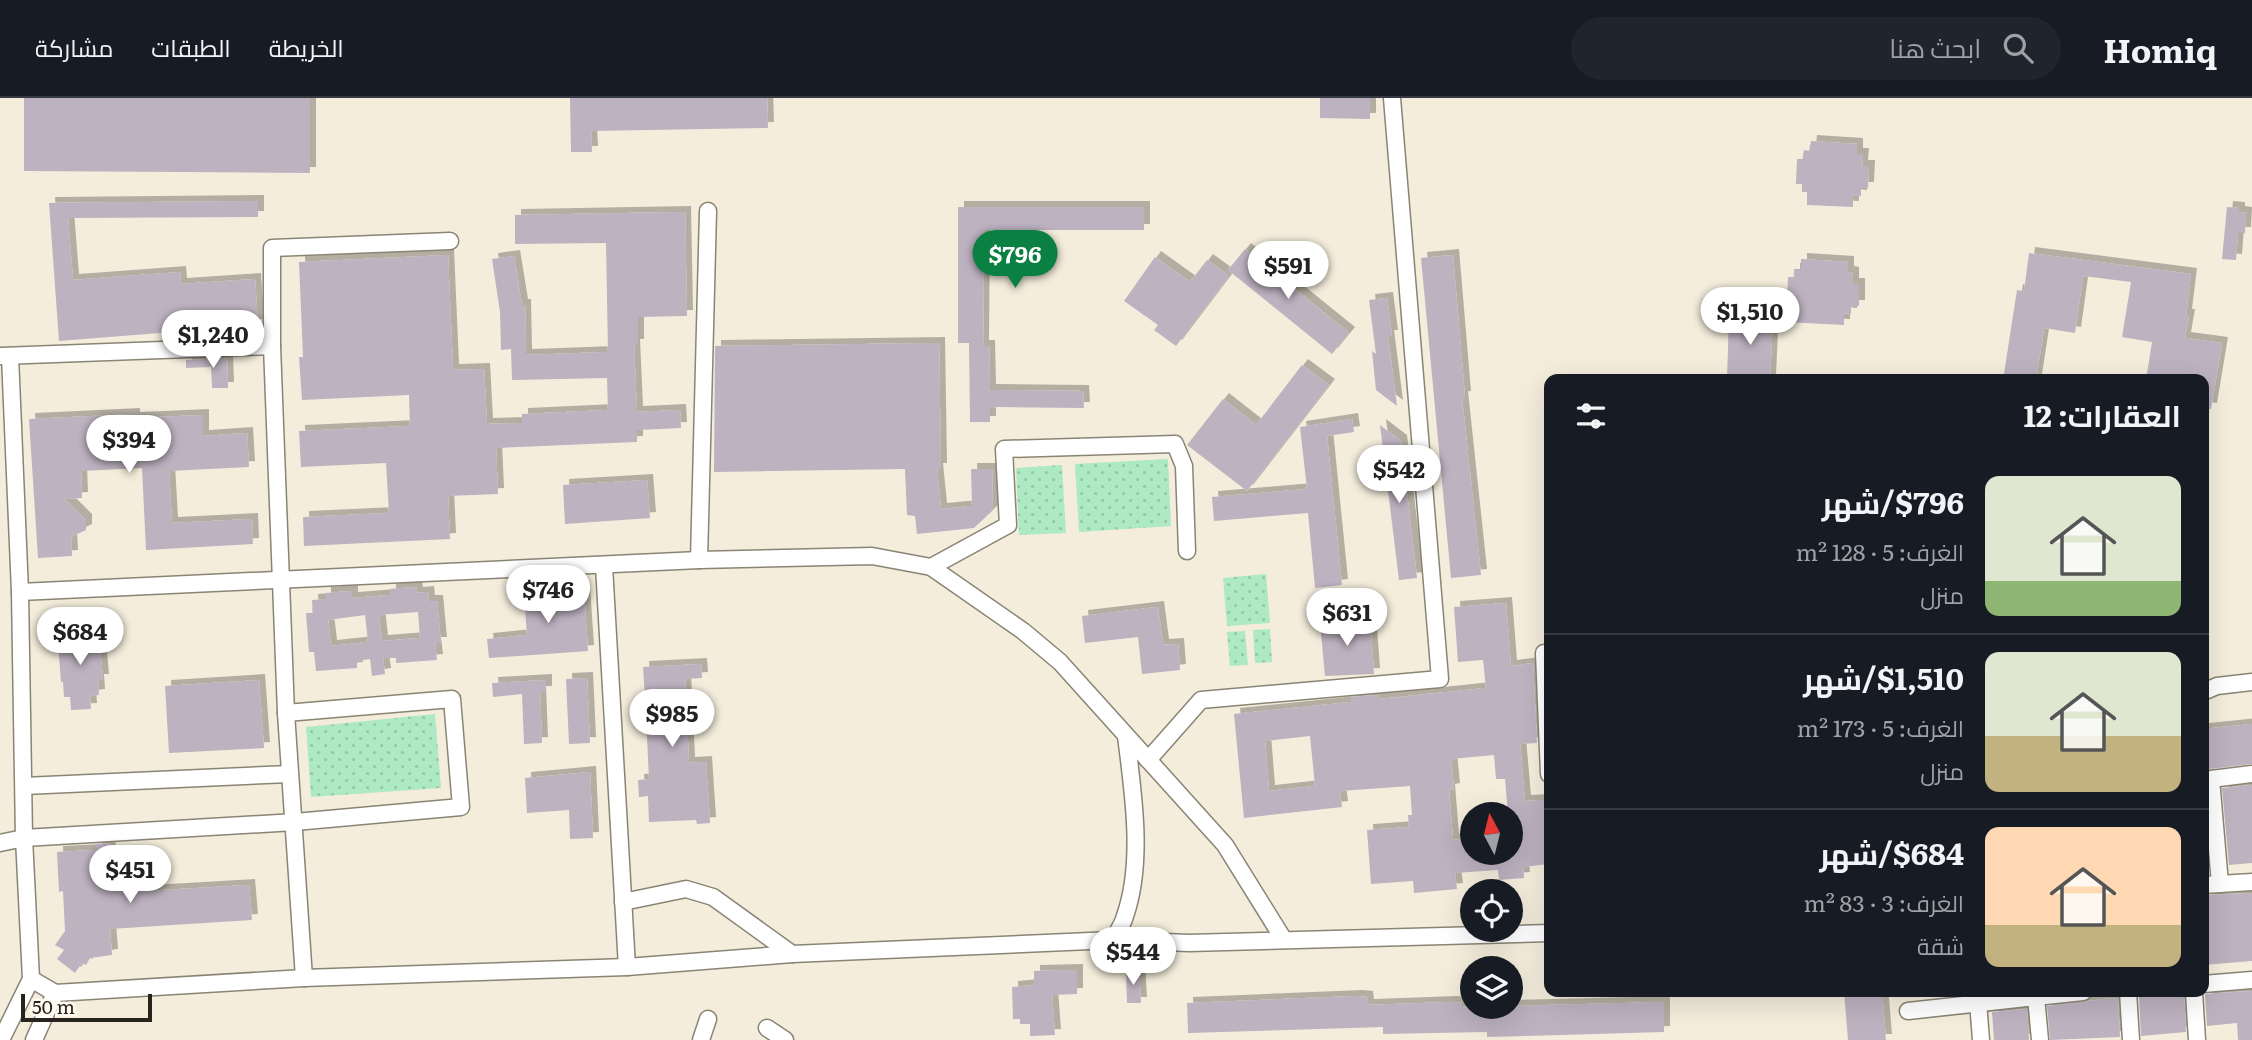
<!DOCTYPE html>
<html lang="ar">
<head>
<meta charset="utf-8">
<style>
  body { margin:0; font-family:Literata,Cairo,serif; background:#20242c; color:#f1f3f6; direction:rtl; height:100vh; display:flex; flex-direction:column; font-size:26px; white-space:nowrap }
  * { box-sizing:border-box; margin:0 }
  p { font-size:23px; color:#9ea1a6 }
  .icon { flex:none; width:38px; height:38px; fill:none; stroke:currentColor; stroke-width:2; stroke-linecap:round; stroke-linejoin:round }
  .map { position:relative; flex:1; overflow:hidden; direction:ltr }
  .side { position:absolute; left:1544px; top:276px; width:665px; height:623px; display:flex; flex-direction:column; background:#171b24; border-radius:14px; box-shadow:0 7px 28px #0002; direction:rtl }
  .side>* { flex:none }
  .needle { width:46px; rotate:353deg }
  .tools { position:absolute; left:1460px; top:704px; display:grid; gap:14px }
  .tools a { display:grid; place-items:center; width:63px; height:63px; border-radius:50%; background:#171b24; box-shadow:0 7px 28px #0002; font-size:35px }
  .scale { position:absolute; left:21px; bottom:18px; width:131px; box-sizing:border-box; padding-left:7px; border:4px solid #27241e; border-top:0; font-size:19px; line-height:24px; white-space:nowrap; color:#27241e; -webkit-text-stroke:5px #fffaf0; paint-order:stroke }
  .price { position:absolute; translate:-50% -60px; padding:0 16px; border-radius:24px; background:#fff; color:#222; font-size:23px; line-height:46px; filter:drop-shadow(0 2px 4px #0008) }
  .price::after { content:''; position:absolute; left:50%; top:42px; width:21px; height:16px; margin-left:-10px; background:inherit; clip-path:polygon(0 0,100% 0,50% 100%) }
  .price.selected { background:#0b8043; color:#fff }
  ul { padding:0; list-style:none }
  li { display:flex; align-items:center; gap:21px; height:175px; padding:0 28px }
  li+li { border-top:2px solid #363941 }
  li span { display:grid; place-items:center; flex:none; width:196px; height:140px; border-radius:14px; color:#555 }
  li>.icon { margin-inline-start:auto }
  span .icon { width:84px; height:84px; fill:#fffc; stroke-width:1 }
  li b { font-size:30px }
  h2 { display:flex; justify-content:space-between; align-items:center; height:84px; padding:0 28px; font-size:30px }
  header { display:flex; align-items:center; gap:42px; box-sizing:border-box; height:98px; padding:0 35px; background:#171b24; border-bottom:2px solid #363941 }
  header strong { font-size:33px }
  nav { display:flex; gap:38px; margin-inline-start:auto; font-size:24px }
  .search { width:490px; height:63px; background:#20242c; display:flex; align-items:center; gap:18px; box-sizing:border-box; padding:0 24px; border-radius:38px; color:#9ea1a6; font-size:26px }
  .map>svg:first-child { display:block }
  .grass { fill:url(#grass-dots) }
  .building { fill:#bdb2c0; fill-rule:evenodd; filter:url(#shadow) }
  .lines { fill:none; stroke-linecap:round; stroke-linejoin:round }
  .street-casing { stroke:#8a8475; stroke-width:19 }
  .street { stroke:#fff; stroke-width:16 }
</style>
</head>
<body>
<header>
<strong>Homiq</strong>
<div class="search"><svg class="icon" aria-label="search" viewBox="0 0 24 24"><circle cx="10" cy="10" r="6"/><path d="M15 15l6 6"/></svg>ابحث هنا</div>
<nav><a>الخريطة</a><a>الطبقات</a><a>مشاركة</a></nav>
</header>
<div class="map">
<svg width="2252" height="942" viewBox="0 0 2252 942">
  <defs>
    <pattern id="grass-dots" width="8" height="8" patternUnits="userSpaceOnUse" patternTransform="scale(1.75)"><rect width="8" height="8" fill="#ade9c2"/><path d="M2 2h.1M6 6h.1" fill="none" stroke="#95c8a6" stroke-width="1.8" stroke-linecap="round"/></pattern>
    <filter id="shadow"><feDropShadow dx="6" dy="-6" stdDeviation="0" flood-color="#0004"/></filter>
  </defs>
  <rect width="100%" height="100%" fill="#f4eddc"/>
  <g class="grass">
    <path d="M1168,361L1171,428L1079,434L1075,366Z"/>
    <path d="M1062,367L1066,435L1019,437L1016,370Z"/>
    <path d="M1266,476L1270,525L1227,528L1223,480Z"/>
    <path d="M1270,531L1272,564L1255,565L1253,532Z"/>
    <path d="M1245,533L1248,567L1230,568L1227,534Z"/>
    <path d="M435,616L441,690L311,699L306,629Z"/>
  </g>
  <g class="building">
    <path d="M24,0H310V75L24,73Z"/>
    <path d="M570,0H767L768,30L591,33L592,54H571Z"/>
    <path d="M1320,0H1370V21L1320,20Z"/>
    <path d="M1811,43L1857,46V56H1863L1862,68H1869L1868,90H1861V98L1853,97V109L1807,107V94H1802V86H1796L1797,61H1803L1804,52L1810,53Z"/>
    <path d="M258,103V119L68,120L73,182L180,174L181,186L255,181L258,227L226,230V239L185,241V233L59,243L49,105Z"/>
    <path d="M958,109H1144V132H984L983,248H989L990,292L1083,293L1084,310L990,309V324H970L969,245H958Z"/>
    <path d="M2227,109L2239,110V114L2246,115L2245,135H2238L2236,162L2222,161Z"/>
    <path d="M685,114L687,218L638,219V247H634L637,314L680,312L681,330L637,332V344L496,350L498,396L448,398L450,441L304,448L303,419L389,415L386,365L301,369L299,333L410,328L409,297L302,302L299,259H303L299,164L448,157L453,272L484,271L487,326L522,325V316L608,312L607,280L512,282L511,251L501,252L500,214L492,161L514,158L522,207H525L526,257L608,254L606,145L515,146V117Z"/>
    <path d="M1245,151L1349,235L1332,256L1228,172Z"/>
    <path d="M2029,155L2191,176L2186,217H2189L2185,240L2222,245L2211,311L2203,310V282H2146L2152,244L2122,239L2131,184L2083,178L2075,235L2044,230L2036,282H2003L2017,192L2024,193Z"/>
    <path d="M1453,157L1465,299H1462L1481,477L1451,480L1421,160Z"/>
    <path d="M1155,159L1190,184L1207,162L1229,178L1176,248L1154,232L1158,227L1124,203Z"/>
    <path d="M1801,161L1848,164V174L1853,175V186H1859V208H1851V216L1844,215V227L1786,224L1788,179H1794V171H1801Z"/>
    <path d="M1387,200L1392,238H1388L1397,308L1376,292L1372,253L1376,256L1369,202Z"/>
    <path d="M1729,216L1773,218L1770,282H1727Z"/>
    <path d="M939,245L941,371H937L941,411L972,408L971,371H992L993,412L974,430L917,436L915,418L907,417L905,371L714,374L715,248Z"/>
    <path d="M227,260L228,290H212L211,269L186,270V262Z"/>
    <path d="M1302,267L1329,287L1247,393L1187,347L1223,301L1256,327Z"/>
    <path d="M134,316V320L203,317V338L247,335L249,369L169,373L172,425L252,421L253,446L146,452L142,370L81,373L82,400L65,401L86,422V432L71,439L72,458L38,460L29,321Z"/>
    <path d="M1352,321L1354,334L1327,338L1342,487L1315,490L1308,415L1214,423L1212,399L1307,391L1300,329Z"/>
    <path d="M1380,327L1401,343L1417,480L1399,482Z"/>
    <path d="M647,382L650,420L565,426L563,387Z"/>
    <path d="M573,486L574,495H584L588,553L489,560L487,541L527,537L524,498L537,497V489Z"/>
    <path d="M416,489L417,495L428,494L429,503H437L441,545H435L437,562L396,565V560H383L385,576L372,578L370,561L357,563V570L316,573L314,554H309L306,515H313L312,502L325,501V495L352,493V500L390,497V491ZM418,514L420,540L382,543L379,517ZM365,517L368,544L331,548L328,522Z"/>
    <path d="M1506,505L1511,568L1533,565L1537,645L1520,646L1525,703L1544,702L1546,728H1549V766L1523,769L1524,780L1499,782L1498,772L1455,775L1457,791L1414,795L1413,783L1371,786L1367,732L1409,729L1408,717H1412L1410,688L1340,693L1342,709L1244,720L1234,616L1351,604V599L1379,597V601L1486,590L1483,562L1458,564L1454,509ZM1310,638L1315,688L1269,693L1265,643ZM1494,657L1496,681H1505L1508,716H1510V754H1472V741L1453,742L1449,692L1454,691L1451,661Z"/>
    <path d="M1158,509L1163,547L1178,546L1180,572L1142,576L1138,539L1085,545L1082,518Z"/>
    <path d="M1370,521L1374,576L1325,578L1320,525Z"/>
    <path d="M93,530L94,550L100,549L103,582H98L99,597L90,598L91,611L71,612L70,599H64L63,584H61L58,546H63L62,532Z"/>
    <path d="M701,566L702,580L685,581L689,665L706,664L710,725L697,726L696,722L649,724L648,698L639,699L638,682L649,681L646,618L639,619L638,600H645L643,569Z"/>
    <path d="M587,580L590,645L569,646L566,581Z"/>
    <path d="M259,582L264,650L169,655L165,588Z"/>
    <path d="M546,582V594H540L542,645L524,646L522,596L493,599L492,585Z"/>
    <path d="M2252,626V666L2210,671L2203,674V631Z"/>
    <path d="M590,674L593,740L570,741L569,712L527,715L525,680Z"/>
    <path d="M2252,687V765L2229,767L2222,690Z"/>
    <path d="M109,745L112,781L145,779L146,793L249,787L252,822L110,831L112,857L90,860L86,867L82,865L75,875L57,861L64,852L55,847L65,833L63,793L59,794L57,754L96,752V746Z"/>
    <path d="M2252,795V863L2203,867V815H2206L2205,797Z"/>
    <path d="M1077,872V896L1052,897L1055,937L1030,938V926H1020V921H1013L1012,889L1034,887V873Z"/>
    <path d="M1126,873H1139L1141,905H1127Z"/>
    <path d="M2252,893V942H2238L2237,925L2207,928L2205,896Z"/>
    <path d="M1844,894H1882L1886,942H1848Z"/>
    <path d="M2184,895L2186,934L2141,938L2139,899Z"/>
    <path d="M1356,898L1367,899L1368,907L1451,904L1462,905V909L1664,904V934L1487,939V934L1383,936V929L1188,935L1187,905Z"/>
    <path d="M2112,900L2118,901L2120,939L2050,942L2047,908Z"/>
    <path d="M2027,911L2029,942H1994L1992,914Z"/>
  </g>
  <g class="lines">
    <g class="street-casing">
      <g id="street">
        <path d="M272,248L286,615L304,880"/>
        <path d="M1,258L272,248V150L450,143"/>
        <path d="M699,462L708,113"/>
        <path d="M604,468L627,869"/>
        <path d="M931,469L1008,427L1004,351L1175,346L1184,368L1187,453"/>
        <path d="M20,494L699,462L872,458L931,469L1023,533L1060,564L1225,747L1284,842"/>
        <path d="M1544,555L1549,676"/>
        <path d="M2203,594L2217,588L2252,584"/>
        <path d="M1148,662L1201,602L1440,581L1392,0"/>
        <path d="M24,688L289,676"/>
        <path d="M0,745L24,740L295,724L461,709L452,601L286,615"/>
        <path d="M2220,786L2211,681L2252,676"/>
        <path d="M2203,787L2252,784"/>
        <path d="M623,804L686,791L713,799L792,856"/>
        <path d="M1113,842C1117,835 1123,826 1125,818C1144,764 1133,694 1126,638"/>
        <path d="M31,881L55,895L304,880L627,869L792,856L1113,842L1189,845L1549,835"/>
        <path d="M2203,886L2252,882"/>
        <path d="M2128,894L2131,942"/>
        <path d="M2194,894L2197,942"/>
        <path d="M2036,899L2040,942"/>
        <path d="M1978,904L1981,942"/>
        <path d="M1908,913L2083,894"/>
        <path d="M767,930L785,942"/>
        <path d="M1,942L31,881L24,740L20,494L10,258"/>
        <path d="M34,942L55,895"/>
        <path d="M701,942L708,921"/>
      </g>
    </g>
    <use href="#street" class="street"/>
  </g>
</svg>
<div class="tools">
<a><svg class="needle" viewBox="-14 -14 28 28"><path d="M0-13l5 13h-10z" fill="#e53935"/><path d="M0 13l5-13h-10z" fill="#9ea1a6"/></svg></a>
<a><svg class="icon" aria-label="locate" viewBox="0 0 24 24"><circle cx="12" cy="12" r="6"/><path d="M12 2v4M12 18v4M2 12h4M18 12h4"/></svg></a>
<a><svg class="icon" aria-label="layers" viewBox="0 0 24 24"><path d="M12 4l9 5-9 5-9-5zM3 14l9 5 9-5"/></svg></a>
</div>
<div class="scale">50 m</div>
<b class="price selected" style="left:1015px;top:192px">$796</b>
<b class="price" style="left:1288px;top:203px">$591</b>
<b class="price" style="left:1750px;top:249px">$1,510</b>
<b class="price" style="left:213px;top:272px">$1,240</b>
<b class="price" style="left:129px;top:377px">$394</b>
<b class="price" style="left:1399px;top:407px">$542</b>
<b class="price" style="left:548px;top:527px">$746</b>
<b class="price" style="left:1347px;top:550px">$631</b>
<b class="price" style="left:80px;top:569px">$684</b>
<b class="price" style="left:672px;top:651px">$985</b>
<b class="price" style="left:130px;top:807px">$451</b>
<b class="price" style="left:1133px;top:889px">$544</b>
<section class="side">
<h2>العقارات: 12<svg class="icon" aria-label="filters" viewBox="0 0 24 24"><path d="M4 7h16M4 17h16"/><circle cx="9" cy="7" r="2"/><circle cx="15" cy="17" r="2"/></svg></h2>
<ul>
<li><span style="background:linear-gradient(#dfe7d0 75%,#8fb573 0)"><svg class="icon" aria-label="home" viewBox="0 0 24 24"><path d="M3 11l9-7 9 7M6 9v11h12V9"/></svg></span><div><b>$796/شهر</b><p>الغرف: 5 · 128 m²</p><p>منزل</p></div></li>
<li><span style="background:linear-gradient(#dfe7d0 60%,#c2b280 0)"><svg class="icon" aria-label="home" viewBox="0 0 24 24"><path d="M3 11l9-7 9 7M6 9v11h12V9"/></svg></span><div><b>$1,510/شهر</b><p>الغرف: 5 · 173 m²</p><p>منزل</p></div></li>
<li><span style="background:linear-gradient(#ffd9b3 70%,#c2b280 0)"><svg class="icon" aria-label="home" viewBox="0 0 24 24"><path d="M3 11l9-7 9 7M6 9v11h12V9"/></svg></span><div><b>$684/شهر</b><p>الغرف: 3 · 83 m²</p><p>شقة</p></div></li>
</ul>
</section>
</div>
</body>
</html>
